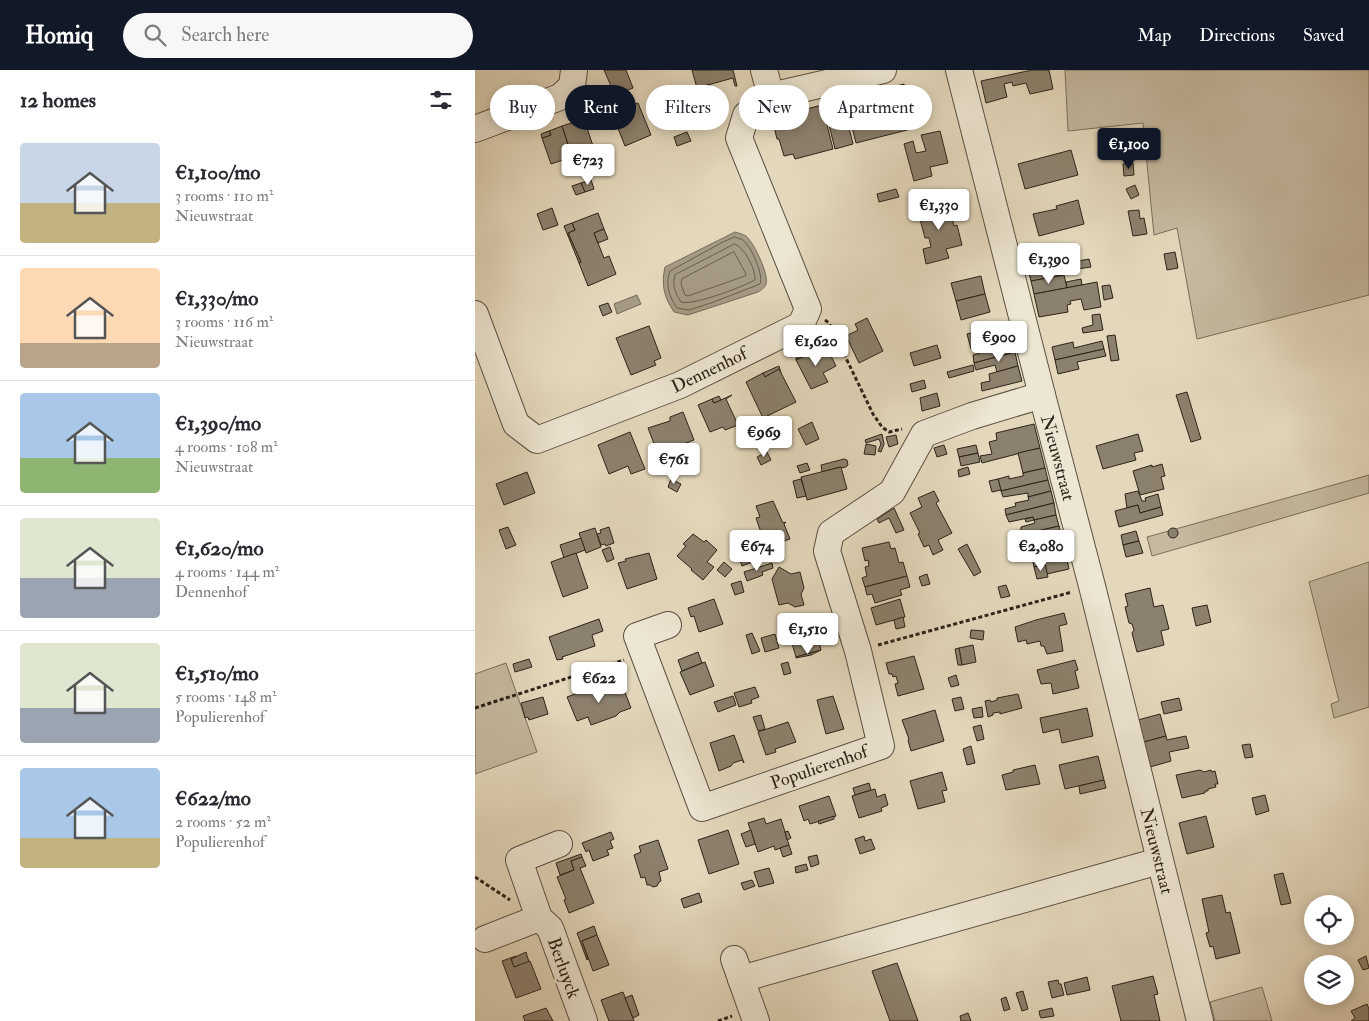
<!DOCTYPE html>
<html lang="en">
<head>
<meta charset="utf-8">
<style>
  body { margin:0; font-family:"IM FELL Double Pica",serif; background:#f7f7f7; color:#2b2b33; height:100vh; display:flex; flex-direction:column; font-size:19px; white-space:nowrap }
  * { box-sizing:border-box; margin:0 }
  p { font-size:16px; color:#7c7c81 }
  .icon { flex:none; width:28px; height:28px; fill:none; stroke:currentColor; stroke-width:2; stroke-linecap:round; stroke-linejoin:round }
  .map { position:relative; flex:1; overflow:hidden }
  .details { display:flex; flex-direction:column; background:#fff; width:475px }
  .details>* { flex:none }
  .top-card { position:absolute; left:15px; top:15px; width:475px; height:45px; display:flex; gap:10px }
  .controls { position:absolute; left:829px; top:825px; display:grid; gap:10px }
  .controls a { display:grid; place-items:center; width:50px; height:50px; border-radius:50%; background:#fff; box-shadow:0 2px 12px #0003; font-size:25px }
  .price { position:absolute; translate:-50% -42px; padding:0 11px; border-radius:5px; background:#fff; color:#222; font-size:16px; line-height:32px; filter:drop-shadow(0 1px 2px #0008) }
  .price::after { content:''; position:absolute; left:50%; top:30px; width:15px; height:11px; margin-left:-8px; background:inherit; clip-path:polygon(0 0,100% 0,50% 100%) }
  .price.selected { background:#111827; color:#fff }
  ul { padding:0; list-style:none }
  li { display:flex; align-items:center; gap:15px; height:125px; padding:0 20px }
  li+li { border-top:1px solid #e1e1e2 }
  li span { display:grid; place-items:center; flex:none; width:140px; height:100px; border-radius:5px; color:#555 }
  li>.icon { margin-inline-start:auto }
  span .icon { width:60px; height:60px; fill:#fffc; stroke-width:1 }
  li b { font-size:21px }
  h2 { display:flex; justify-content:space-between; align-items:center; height:60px; padding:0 20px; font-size:21px }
  .pill { padding:0 18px; border-radius:22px; background:#fff; box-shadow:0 2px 12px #0003; font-size:18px; line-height:45px }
  .pill.selected { background:#111827; color:#fff }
  header { display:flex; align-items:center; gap:30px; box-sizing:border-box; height:70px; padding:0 25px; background:#111827; color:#fff }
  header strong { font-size:24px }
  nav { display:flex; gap:28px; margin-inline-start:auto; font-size:18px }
  .search { width:350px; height:45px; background:#f7f7f7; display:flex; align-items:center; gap:12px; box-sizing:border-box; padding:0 18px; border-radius:28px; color:#7c7c81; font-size:19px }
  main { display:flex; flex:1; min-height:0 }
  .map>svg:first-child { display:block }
  .green { fill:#c5b9a0; stroke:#786e5c }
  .water { fill:#a59a85; stroke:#756a5a }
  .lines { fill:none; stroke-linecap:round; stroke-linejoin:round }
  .shore { stroke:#685e4f; stroke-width:1 }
  .building { fill:#8c816e; stroke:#2c2319 }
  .minor-casing { stroke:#5a5042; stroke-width:28 }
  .path { stroke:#2c2319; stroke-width:3; stroke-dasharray:4 2.5; stroke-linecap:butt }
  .minor { stroke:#ede6d3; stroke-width:26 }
  .labels { text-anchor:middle; stroke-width:5; stroke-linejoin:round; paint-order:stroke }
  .street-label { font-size:18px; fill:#2c2319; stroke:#ede6d3 }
</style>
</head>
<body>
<header>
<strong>Homiq</strong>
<div class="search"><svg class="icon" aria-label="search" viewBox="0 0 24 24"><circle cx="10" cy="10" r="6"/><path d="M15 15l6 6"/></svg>Search here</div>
<nav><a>Map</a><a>Directions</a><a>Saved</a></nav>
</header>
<main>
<section class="details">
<h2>12 homes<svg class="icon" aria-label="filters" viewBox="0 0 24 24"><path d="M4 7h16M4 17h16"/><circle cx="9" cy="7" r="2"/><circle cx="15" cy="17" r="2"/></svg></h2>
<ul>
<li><span style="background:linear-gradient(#c9d6e8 60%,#c2b280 0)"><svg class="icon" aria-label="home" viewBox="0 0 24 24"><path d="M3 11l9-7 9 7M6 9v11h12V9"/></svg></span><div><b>€1,100/mo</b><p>3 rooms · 110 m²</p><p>Nieuwstraat</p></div></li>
<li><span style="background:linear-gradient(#ffd9b3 75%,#b9a48a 0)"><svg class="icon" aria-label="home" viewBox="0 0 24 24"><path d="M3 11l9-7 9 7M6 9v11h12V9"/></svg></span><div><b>€1,330/mo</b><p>3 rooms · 116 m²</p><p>Nieuwstraat</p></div></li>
<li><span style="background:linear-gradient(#a9c7e8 65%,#8fb573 0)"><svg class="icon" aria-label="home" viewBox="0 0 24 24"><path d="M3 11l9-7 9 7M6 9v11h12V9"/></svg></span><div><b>€1,390/mo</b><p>4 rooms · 108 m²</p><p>Nieuwstraat</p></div></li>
<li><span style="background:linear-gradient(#dfe7d0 60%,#9aa5b1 0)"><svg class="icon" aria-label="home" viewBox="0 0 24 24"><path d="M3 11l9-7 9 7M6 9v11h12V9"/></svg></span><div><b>€1,620/mo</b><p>4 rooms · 144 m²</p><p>Dennenhof</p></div></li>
<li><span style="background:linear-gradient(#dfe7d0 65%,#9aa5b1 0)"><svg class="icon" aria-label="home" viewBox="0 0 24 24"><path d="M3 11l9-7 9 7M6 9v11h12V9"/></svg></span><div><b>€1,510/mo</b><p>5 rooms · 148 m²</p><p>Populierenhof</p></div></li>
<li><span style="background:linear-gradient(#a9c7e8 70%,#c2b280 0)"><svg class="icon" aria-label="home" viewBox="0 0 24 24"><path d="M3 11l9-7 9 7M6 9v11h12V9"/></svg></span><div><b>€622/mo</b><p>2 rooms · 52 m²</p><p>Populierenhof</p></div></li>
</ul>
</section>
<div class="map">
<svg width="894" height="951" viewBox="0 0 894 951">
  <rect width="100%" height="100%" fill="#e4d8bc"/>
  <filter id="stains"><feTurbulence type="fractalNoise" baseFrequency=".004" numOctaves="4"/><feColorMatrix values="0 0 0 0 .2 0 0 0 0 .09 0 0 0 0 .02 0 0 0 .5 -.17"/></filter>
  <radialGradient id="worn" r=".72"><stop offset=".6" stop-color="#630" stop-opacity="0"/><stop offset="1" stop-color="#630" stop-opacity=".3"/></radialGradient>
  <g class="green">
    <path d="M590,0H894V225L722,269L702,158L679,165L668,53L593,61Z"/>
    <path d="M894,405V423L677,486L672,467Z"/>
    <path d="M894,492V637L859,648L856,634L864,631L834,512Z"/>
    <path d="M31,593L62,682L0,704V604Z"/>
    <path d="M787,917L797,951H740L735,932Z"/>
  </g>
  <g class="water">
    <path d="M260,162C263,163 268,164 271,166C279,173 294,204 291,214C290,218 286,220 283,222L213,245L199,242C189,227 186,215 190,197Z"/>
    <path d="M162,225L166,234L142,244L139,234Z"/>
  </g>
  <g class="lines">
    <g class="shore">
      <path d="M260,167C262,168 266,169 268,170C276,176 289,205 285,214L236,233L214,240L202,238C194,226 190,215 195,201L248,172Z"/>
      <path d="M260,174C270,178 281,200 280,210C267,217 218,236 206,232C200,223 197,215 200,205Z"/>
      <path d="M259,182L271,204L270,206L213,226L210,225L206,214L207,209Z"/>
    </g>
  </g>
  <g class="building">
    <path d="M129,0H151L158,18L140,25Z"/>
    <path d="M217,0H258L262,16H260L258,8L222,18Z"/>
    <path d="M557,0H574L578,19L555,24L551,13L538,16L537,12L529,14L532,27L511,33L506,11Z"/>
    <path d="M235,14L237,22L224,26L222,18Z"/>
    <path d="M429,14L440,58L381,73L370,29L392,24L391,21L394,20L395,23Z"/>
    <path d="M367,30L378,74L360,79L349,35Z"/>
    <path d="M163,33L176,65L150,76L137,43Z"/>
    <path d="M347,35L358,79L320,89L318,84L309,86L304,69H302L297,48Z"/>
    <path d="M109,49L119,79L97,87L87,56Z"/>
    <path d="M87,56L97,87L76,94L67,68L76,65L74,61Z"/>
    <path d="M74,61L76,65L67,68L66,64Z"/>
    <path d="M465,61L473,93L455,97L457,106L439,111L429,74L438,71L441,83L451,81L446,65Z"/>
    <path d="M654,61L656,75L629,77L628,63Z"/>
    <path d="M212,62L216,71L202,76L199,67Z"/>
    <path d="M596,80L603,105L550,119L543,94Z"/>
    <path d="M658,93L659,105L649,106L648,94Z"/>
    <path d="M116,110L119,119L110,122L106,113Z"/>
    <path d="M106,113L110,122L101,125L97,116Z"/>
    <path d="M660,115L664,125L656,129L651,119Z"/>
    <path d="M421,119L424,127L404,132L402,124Z"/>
    <path d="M603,130L609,154L564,166L558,144L582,139L581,136Z"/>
    <path d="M473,131L479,156L482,155L487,175L471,179L474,188L451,194L448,179L456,177L454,168H450L442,138Z"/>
    <path d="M77,138L83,155L68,160L62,144Z"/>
    <path d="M664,140L665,149L669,148L672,164L658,166L653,141Z"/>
    <path d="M123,143L129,159L119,163L129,188L134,186L141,204L113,216L104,193L106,192L93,163L100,160L97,153Z"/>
    <path d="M97,153L100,160L93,163L106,192L104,193L89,156Z"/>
    <path d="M129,159L133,169L123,173L119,163Z"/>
    <path d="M700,182L703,198L692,200L689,184Z"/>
    <path d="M583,183L587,194L553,199L550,187Z"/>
    <path d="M601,186L602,192L587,194L586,189Z"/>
    <path d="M614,189L616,197L588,201L587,194Z"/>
    <path d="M587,194L589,205L556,211L553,199Z"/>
    <path d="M589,205L592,218L559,224L556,211Z"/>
    <path d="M506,206L510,224L481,231L476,213Z"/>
    <path d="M606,209L607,215L592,218L591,212Z"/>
    <path d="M622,212L626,237L609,240L606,229L595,231L596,234L592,235L593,242L564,247L559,224Z"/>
    <path d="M635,215L638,228L629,230L627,216Z"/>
    <path d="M510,224L515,242L486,250L481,231Z"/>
    <path d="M133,233L137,242L128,246L124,236Z"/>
    <path d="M625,244L628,260L608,263L607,258L618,255L617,245Z"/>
    <path d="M392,248L408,281L384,293L371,266L383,260L380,254Z"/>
    <path d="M533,254L536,268L496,279L492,264Z"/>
    <path d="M174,256L186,288L179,291L181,295L156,305L141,268Z"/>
    <path d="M640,265L644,290L636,291L632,266Z"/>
    <path d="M536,268L540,282L499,293L498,285L505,283L503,277Z"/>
    <path d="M627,271L629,279L580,290L577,277L598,272L599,278Z"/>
    <path d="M462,275L466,288L439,296L435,283Z"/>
    <path d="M351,276L361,296L348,303L353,312L336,319L321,290Z"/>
    <path d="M629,279L631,286L602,292L604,299L583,304L580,290Z"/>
    <path d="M338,280V282L321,290V288Z"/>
    <path d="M540,282L543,296L522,302L520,295L501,300L499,293Z"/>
    <path d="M498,295L499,301L474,308L472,302Z"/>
    <path d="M304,296L306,303L304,299L290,307L288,303Z"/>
    <path d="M543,296L547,311L507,321L506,313L515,311L514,304Z"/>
    <path d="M304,299L321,332L288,348L271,312L288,303L290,307Z"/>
    <path d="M449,310L451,318L437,322L435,314Z"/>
    <path d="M712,322L726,369L716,372L701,325Z"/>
    <path d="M462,323L465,336L447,341L445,328Z"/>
    <path d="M257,325L251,329L263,355L250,360L248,357L235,362L223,335L237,329L239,333Z"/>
    <path d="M244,326L246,330L239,333L237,329Z"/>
    <path d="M208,342L219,370L183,384L173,358L195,351V347Z"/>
    <path d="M337,352L344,369L331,375L323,359Z"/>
    <path d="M559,354L565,378L507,393L505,386L517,384L514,372L522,370L521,363Z"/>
    <path d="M155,362L170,399L156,404L153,396L134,404L123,375Z"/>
    <path d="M407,364L409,374L406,382L403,381L406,374L404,369L391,373L390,370Z"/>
    <path d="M663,364L668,381L659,383L661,390L628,399L621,376Z"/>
    <path d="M421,365L423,374L414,377L411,367Z"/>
    <path d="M391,374L401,376L400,385L389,384Z"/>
    <path d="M469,375L472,384L462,387L459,378Z"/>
    <path d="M501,375L503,383L484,387L482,379Z"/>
    <path d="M565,378L570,398L548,403L543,383Z"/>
    <path d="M292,382L296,390L286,395L282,387Z"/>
    <path d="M503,383L505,392L486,396L484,387Z"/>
    <path d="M369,389L372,390L373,395L371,397L366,398V397L347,402L346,395Z"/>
    <path d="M332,393L335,400L325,403L322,396Z"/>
    <path d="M687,394L690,406L686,407L689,419L665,425L658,401L677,395V397Z"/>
    <path d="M366,397L372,419L332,430L326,407Z"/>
    <path d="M493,397L495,404L484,407L483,400Z"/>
    <path d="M570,398L573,410L526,421L523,409L534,406V409L548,406V403Z"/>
    <path d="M52,402L60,423L29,435L21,414Z"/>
    <path d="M196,409L206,414L202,422L193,417Z"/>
    <path d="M326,409L331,426L322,428L318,411Z"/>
    <path d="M523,409L526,420L517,422L514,411Z"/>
    <path d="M573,410L576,421L553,427V423L528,427L526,421Z"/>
    <path d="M459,421L464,431L461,433L477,463L463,470L468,480L458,485L454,475L449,477L443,464L445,463L435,443L447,437L443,428Z"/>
    <path d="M576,421L579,433L531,445L530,439L541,436L540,433L554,430L553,427Z"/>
    <path d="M663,421L667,431H671L670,428L683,424L686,437L665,443L663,435L652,438L650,424Z"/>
    <path d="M298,431L308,453L311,452L309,454L315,469L291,477L281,448L285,447L281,436Z"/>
    <path d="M579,433L581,445L559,450L558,447L534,452L531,445Z"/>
    <path d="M663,435L665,443L686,437L688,445L644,457L640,441Z"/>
    <path d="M419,438L429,460L421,463L414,448L404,453L402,449Z"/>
    <path d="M581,445L584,456L537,467L535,462L546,460V457L560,453L559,450Z"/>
    <path d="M558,447L559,450L551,452L550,449Z"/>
    <path d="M584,456L587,467L565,472L563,469L538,473L537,467Z"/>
    <path d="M33,457L41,475L31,479L24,460Z"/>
    <path d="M134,457L139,473L131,476L130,474L126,475L122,464L126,463L125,460Z"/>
    <path d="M120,458L126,477L111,483L104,463Z"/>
    <circle cx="698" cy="463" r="5"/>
    <path d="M661,461L664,471L648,475L646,465Z"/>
    <path d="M218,464L229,472L231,470L242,480L232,492L239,497L228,510L216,500L217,499L202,486L211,476L208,474Z"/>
    <path d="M587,467L591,485L569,491L567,484L543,490L541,484L551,482V479L565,476V472Z"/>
    <path d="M106,468L110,480L89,488L85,475Z"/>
    <path d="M664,471L668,483L651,487L648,475Z"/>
    <path d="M414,472L416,479L420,478L424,493L428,492L432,506L390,517L387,508L392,506L390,497L394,496L393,490L390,491L387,478Z"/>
    <path d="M492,474L506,502L499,506L483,479Z"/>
    <path d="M135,477L139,489L132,492L127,480Z"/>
    <path d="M285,481L288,488L267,496L264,488Z"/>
    <path d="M101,483L113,518L88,527L76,492Z"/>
    <path d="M174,483L182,509L152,519L143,493L151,491L150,489Z"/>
    <path d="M567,484L570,494L559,497L557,486Z"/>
    <path d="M591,485L594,499L572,504L569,491Z"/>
    <path d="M249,492L257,499L250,507L242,500Z"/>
    <path d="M297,493L298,498L287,502L288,505L283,507L272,511L269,502Z"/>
    <path d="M570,494L573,507L562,509L559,497Z"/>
    <path d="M304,497L316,504L325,502L329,518L326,524L329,535L320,537L313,533L304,535L297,509Z"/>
    <path d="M452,504L455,514L447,516L444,507Z"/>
    <path d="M432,506L435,517L425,520L427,525L400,533L397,524L392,525L390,517Z"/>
    <path d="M266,511L269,522L260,525L256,514Z"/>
    <path d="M531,515L535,526L526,528L523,517Z"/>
    <path d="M675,518L679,537L688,535L694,559L686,561L689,575L662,582L657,563L659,560L657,554L654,553L650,537L653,536L650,524Z"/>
    <path d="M239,529L248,554L224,562L219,546L216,547L213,538Z"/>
    <path d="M425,529L430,547L401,555L396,538Z"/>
    <path d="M732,535L736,552L721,556L717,538Z"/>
    <path d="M589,543L592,554L584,556L588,581L572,584L569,576H566L565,571L552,574L551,570L543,572L540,557L561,550Z"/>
    <path d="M337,547L339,556L315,562L313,554Z"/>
    <path d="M428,547L430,557L421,559L419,550Z"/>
    <path d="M124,549L128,561L117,565L120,576L87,587L88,589L82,590L74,567Z"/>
    <path d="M340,555L346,580L321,587L314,563Z"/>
    <path d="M496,560L509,561L508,570L495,568Z"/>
    <path d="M277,563L285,581L277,584L271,565Z"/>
    <path d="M300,564L304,578L290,582L286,568Z"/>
    <path d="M498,575L501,592L487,595L484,578Z"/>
    <path d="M484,578L487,595H483L480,579Z"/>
    <path d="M346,580L336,585L321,588V587Z"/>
    <path d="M223,582L227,593L207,601L203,590Z"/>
    <path d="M439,586L449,619L423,626L420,614L423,613L421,606L418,607L417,604H414L411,593Z"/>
    <path d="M54,589L57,597L40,602L38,594Z"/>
    <path d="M600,590L603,600L600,601L604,618L578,624L576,613L566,614L562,600Z"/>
    <path d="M230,592L239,616L215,625L205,602Z"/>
    <path d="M313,592L316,603L309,605L306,594Z"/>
    <path d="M481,605L484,615L476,617L473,608Z"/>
    <path d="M146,612L156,638L145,642L141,646L116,655L113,647L102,651L92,627L119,617L122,627L134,622L133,617Z"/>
    <path d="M280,617L284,627L276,630L277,633L264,637L259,623Z"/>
    <path d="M543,624L547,638L525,644V642L518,643V645L513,647L510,631L515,630L516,632L522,630V628Z"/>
    <path d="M258,626L261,635L243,642L239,632Z"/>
    <path d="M358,626L369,659L351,664L342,630Z"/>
    <path d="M68,627L73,644L54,650L53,647L50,648L46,633Z"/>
    <path d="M486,627L489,639L480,641L477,629Z"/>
    <path d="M704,628L707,640L689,644L686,632Z"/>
    <path d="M507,637L508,647L499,648L497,639Z"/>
    <path d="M612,638L618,666L587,673L584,659L568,663L565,648Z"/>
    <path d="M460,640L469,671L436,681L433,670L434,669L427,650Z"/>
    <path d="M685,644L691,666L669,672L663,650Z"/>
    <path d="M286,645L290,659L283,661L278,647Z"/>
    <path d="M313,652L321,672L300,679L301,682L291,685L283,662Z"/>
    <path d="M506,655L509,669L502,671L498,657Z"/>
    <path d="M259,665L269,693L267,690L258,693L256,696L244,701L235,673Z"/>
    <path d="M691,666L692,670L711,666L714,678L694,682L696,691L675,697L669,672Z"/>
    <path d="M775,674L778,687L770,688L767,675Z"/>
    <path d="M496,676L500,693L492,695L488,679Z"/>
    <path d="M623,686L629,710L590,719L584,695Z"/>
    <path d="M560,695L565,714L531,720L527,705L538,702V700Z"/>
    <path d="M725,700L729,702L736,700L737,702L740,701L743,714H740L741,717L733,719V721H730V723L707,728L701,705Z"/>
    <path d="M467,702L472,720L467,721L470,732L443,739L435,711Z"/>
    <path d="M629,710L631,718L605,724L604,716Z"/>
    <path d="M394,713L396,720L380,725L378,718Z"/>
    <path d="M400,719L402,727L410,724L413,735L406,738L407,741L384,748L377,726Z"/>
    <path d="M790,725L794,741L781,745L777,728Z"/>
    <path d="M354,726L361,746L335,754L333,749L329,751L324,736Z"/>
    <path d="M359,746V749L344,754L343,751Z"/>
    <path d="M731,746L739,777L712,784L704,753Z"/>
    <path d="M289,748L291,754L306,749L314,775L300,780L299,776L283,782L273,753Z"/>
    <path d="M253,760L264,794L234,804L223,770Z"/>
    <path d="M276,760L280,774L271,777L266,764Z"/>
    <path d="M313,761L316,768L312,770L310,762Z"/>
    <path d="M136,762L139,769L135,771L138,778L132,780L134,785L118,791L114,780L111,782L107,773Z"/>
    <path d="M389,766L390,771L396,769L400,779L385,784L380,769Z"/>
    <path d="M183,770L193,799L184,802L186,811L184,812L182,816L178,817L175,815H172L170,807L166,808L159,785L166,782L164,776Z"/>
    <path d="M314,775L317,784L308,787L305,778Z"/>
    <path d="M106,784L107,787L96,791L99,800L85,805L81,793Z"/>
    <path d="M342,785L344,794L336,797L333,787Z"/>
    <path d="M107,787L111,796L105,798L119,833L94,843L89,830L91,829L82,807L99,800L96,791Z"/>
    <path d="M331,794L333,800L321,803L320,797Z"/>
    <path d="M294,798L299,813L284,817L279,802Z"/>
    <path d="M808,803L816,833L806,835L799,805Z"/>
    <path d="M277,810L280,816L269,820L266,813Z"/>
    <path d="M224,823L227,832L209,838L206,829Z"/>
    <path d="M747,825L751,843L755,842L765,883L741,889L738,876L735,877L731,863L734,862L727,829Z"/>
    <path d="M119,856L122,865L107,871L113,889L112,890L102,863Z"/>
    <path d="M122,865L134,895L118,901L107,871Z"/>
    <path d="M51,882L54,892L39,897L36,889Z"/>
    <path d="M41,886L36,889L39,897L55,891L66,919L41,928L27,891Z"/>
    <path d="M891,886L894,898L888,900L883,890Z"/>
    <path d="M422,893L443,951H415L397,901Z"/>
    <path d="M678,906L683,924L679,925L685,951H646L637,916Z"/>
    <path d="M612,907L615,920L592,925L589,913Z"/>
    <path d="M583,910L584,914H586L589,925L577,928L573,912Z"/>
    <path d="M548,921L553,939L547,941L541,923Z"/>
    <path d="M148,922L159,951H134L126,930Z"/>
    <path d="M157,925L164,945L158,948L150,928Z"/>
    <path d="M531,927L535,939L529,941L526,929Z"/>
    <path d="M892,934L894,939V951H876L880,948L876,941Z"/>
    <path d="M71,938L78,951H50L48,946Z"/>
    <path d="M577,938L579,946L566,948L565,946L564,941Z"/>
    <path d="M493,943L496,951H486L485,946Z"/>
  </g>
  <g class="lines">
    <g class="minor-casing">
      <g id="minor">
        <path d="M289,0L296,26"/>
        <path d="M484,0L567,325L617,516L725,951"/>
        <path d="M0,59L85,27L97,16L99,0"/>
        <path d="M0,244L41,354L62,370L205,315L326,255L333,239L264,68L271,45L296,26L408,0"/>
        <path d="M193,555L162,566L227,738L406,676L383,581L352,481L356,463L417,422L449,364L497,346L567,325"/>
        <path d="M84,774L44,790L64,848L75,858L109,951"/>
        <path d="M10,869L64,848"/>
        <path d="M259,889L281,951"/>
        <path d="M266,909L684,791"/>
      </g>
    </g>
    <g class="path">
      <path d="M350,250L354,253L398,344L407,357L414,362L427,359"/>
      <path d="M403,575L597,522"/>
      <path d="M0,638L149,590"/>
      <path d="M0,807L35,830"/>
      <path d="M243,951L257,946"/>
    </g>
    <use href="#minor" class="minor"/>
  </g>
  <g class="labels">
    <g class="street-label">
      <text transform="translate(234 300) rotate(-26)" y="6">Dennenhof</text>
      <text transform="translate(583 388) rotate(75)" y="6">Nieuwstraat</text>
      <text transform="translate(344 697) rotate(-19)" y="6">Populierenhof</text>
      <text transform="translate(682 781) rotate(76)" y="6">Nieuwstraat</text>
      <text transform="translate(89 898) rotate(70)" y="6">Berluyck</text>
    </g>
  </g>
  <rect width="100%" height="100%" filter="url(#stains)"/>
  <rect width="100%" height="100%" fill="url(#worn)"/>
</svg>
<div class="controls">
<a><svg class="icon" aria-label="locate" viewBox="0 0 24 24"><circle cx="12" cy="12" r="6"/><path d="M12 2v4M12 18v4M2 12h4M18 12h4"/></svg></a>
<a><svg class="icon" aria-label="layers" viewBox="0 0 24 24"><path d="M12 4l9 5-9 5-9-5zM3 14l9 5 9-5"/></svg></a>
</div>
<b class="price selected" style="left:654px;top:100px">€1,100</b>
<b class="price" style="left:113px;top:116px">€723</b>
<b class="price" style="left:464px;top:161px">€1,330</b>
<b class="price" style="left:574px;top:215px">€1,390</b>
<b class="price" style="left:524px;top:293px">€900</b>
<b class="price" style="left:341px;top:297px">€1,620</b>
<b class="price" style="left:289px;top:388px">€969</b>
<b class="price" style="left:199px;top:415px">€761</b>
<b class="price" style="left:282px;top:502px">€674</b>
<b class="price" style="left:566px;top:502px">€2,080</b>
<b class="price" style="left:333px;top:585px">€1,510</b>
<b class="price" style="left:124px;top:634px">€622</b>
<div class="top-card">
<a class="pill">Buy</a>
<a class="pill selected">Rent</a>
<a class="pill">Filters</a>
<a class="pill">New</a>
<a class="pill">Apartment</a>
</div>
</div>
</main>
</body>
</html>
